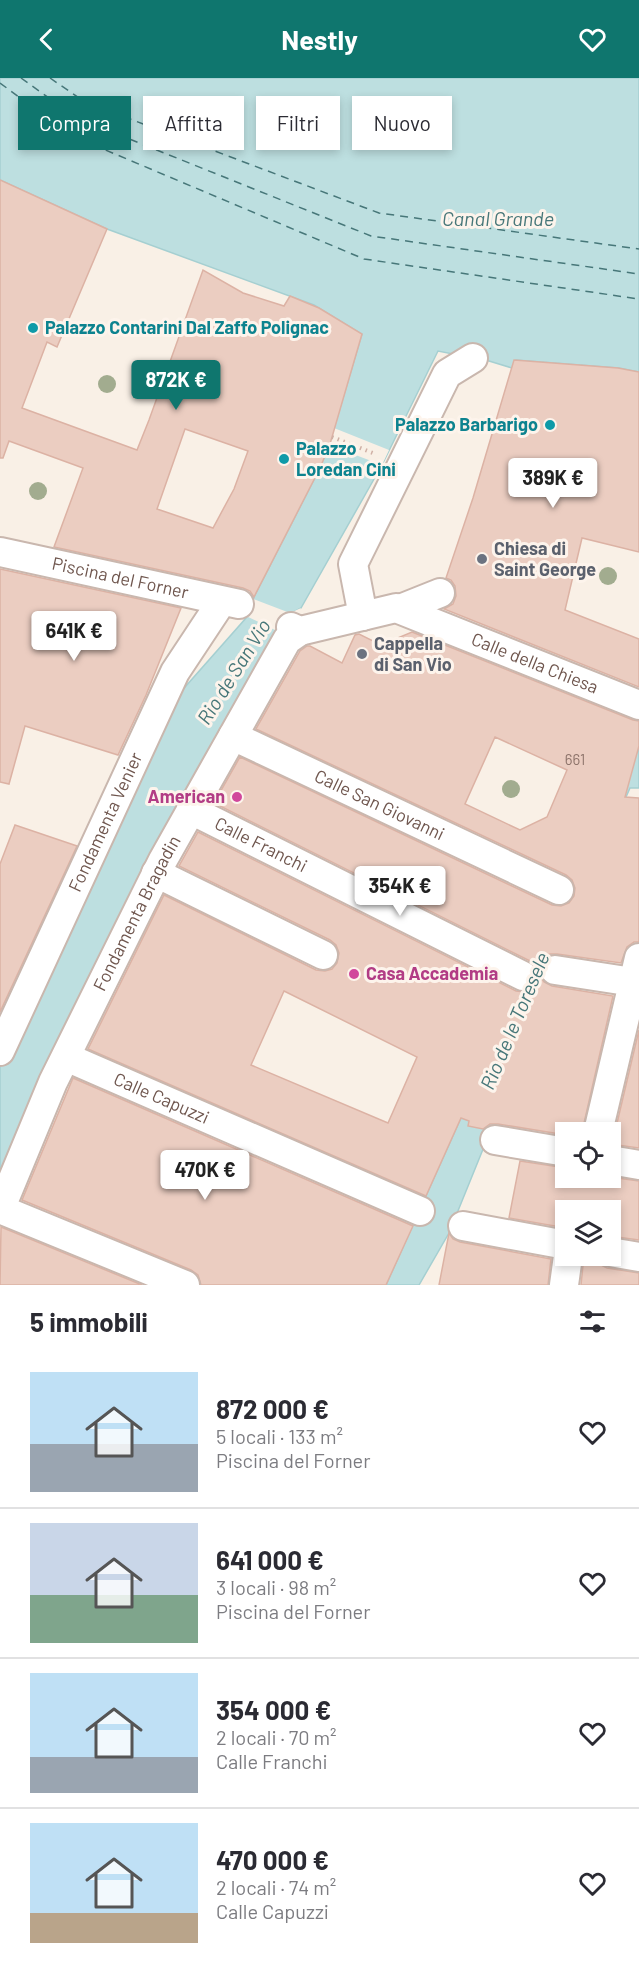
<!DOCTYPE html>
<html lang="it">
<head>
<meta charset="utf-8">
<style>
  body { margin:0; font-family:Barlow,sans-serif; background:#f2f2f3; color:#2b2b33; height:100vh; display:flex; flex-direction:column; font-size:22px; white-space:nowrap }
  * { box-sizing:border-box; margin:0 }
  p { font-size:20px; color:#7c7c81 }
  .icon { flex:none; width:33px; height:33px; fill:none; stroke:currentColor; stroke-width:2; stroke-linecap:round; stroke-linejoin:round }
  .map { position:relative; height:1207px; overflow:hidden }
  .details { display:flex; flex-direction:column; background:#fff; flex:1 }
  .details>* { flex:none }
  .banner { position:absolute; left:18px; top:18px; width:603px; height:54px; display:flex; gap:12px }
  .buttons { position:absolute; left:555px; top:1044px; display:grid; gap:12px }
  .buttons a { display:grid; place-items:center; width:66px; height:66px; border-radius:0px; background:#fff; box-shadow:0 3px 9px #0003; font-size:30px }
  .price { position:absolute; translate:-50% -51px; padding:0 14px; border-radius:6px; background:#fff; color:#222; font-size:20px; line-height:39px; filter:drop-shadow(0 2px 3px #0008) }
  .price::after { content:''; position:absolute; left:50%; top:36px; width:18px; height:14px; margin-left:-9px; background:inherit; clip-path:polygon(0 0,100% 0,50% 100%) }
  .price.on { background:#0f766e; color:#fff }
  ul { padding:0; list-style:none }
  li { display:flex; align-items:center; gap:18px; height:150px; padding:0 30px }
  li+li { border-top:2px solid #e1e1e2 }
  li span { display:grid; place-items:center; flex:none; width:168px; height:120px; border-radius:0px; color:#555 }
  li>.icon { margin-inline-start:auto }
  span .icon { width:72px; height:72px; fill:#fffc; stroke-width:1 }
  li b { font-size:26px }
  h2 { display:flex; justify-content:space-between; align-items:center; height:72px; padding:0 30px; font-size:26px }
  .pill { padding:0 21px; border-radius:0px; background:#fff; box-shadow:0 3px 9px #0003; font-size:21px; line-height:54px }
  .pill.on { background:#0f766e; color:#fff }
  header { display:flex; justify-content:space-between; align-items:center; height:78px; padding:0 30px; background:#0f766e; color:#fff; font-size:27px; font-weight:700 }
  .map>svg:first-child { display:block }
  .water { fill:#bddfe0; stroke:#a5cfd1; stroke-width:1.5 }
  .pier { fill:#f9f0e6 }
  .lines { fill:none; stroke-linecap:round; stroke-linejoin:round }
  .ferry { stroke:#477779; stroke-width:1.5; stroke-dasharray:8 6; stroke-linecap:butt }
  .building { fill:#ebcdc1; stroke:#dcb2a4; stroke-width:1.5; fill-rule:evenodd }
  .street-casing { stroke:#c9b7ae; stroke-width:32 }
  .path { stroke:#d0b0a5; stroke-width:4; stroke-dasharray:1.5 4.5; stroke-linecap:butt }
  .street { stroke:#fff; stroke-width:28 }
  .tree { fill:#a2ac8f }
  .culture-dot { fill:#0f9aa8; stroke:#fdf4ec; stroke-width:2 }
  .worship-dot { fill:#6b7280; stroke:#fdf4ec; stroke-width:2 }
  .hotel-dot { fill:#d1479c; stroke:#fdf4ec; stroke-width:2 }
  .labels { text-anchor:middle; stroke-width:6; stroke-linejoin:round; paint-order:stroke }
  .number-label { font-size:15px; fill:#8e746b }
  .culture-label { font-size:18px; font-weight:bold; fill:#0d838f; stroke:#fdf4ec; text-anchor:start }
  .worship-label { font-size:18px; font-weight:bold; fill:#5b616d; stroke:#fdf4ec; text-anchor:start }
  .street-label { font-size:18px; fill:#6f564e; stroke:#fdf4ec }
  .hotel-label { font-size:18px; font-weight:bold; fill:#b23c85; stroke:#fdf4ec; text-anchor:end }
  .water-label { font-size:20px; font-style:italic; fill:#477779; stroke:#fdf4ec }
</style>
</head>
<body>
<header><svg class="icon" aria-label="back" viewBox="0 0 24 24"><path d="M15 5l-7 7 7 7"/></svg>Nestly<svg class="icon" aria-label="heart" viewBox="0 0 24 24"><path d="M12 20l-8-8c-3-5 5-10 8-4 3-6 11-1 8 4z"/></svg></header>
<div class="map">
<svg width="639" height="1207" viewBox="0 0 639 1207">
  <rect width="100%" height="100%" fill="#f9f0e6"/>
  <g class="water">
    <path d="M0,0H639V294L619,290L516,282L512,290L489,283L438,273L382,387L301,530L290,536L0,1111V986L163,634L246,540L254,519L320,390L329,367L362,256L314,227L107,151L0,102Z"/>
    <path d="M639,671V710H630L626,719L449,1155L419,1207H386L504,944L579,764Z"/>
  </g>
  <g class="pier">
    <path d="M334,350L389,372L382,387L329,367Z"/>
    <path d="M251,520L290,535L301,530L299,535L292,538L283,556L244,537Z"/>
  </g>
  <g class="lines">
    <g class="ferry">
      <path d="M21,0L77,40L371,158L639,196"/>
      <path d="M50,0L85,24L379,135L639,171"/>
      <path d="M0,5L70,57L364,181L639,221"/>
    </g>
  </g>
  <g class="building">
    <path d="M0,102L107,151L57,269L47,264L22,330L137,372L149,342L203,192L243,215L284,228L290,218L319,230L362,256L330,366L320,390L254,519L250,513L243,510L54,469L83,390L9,363L3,380H0ZM185,351L248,373L234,411L213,450L157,431Z"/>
    <path d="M514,282L618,290L639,294V474L582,460L565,532L639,561V609L444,531L453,526L456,518L455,508L451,502L446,500L473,420Z"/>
    <path d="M0,491L181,530L146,617L118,677L25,648L9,706L0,704Z"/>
    <path d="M412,554L633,642L639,643V668L625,719L639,720V864H634L627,869L621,885L557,876H550L543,881L539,890L540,898L544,904L552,908L613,918L582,1054H566V1057L498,1046H490L483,1051L468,1048L469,1043L461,1040L426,1118L88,971L164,817L316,892L325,893L332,891L337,885L339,875L336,867L330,862L179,788L198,754L516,913L525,914L532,912L537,906L539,896L536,888L530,883L214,725L240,679L552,827L561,828L569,825L574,818L575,810L572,802L566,797L256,651L300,573L307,568H310L342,585L355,557L359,556L381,567ZM495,659L567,692L547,739L520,752L465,726ZM284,913L417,979L388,1045L251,987Z"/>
    <path d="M15,747L77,768L0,934V786Z"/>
    <path d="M639,952V1070L610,1066L614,1058Z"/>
    <path d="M73,1000L413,1148L386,1207H201L198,1197L191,1192L22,1122Z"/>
    <path d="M520,1083L566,1090V1100L610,1099L639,1103V1162L610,1158V1132H566V1150L509,1140Z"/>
    <path d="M1,1149L142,1207H0Z"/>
    <path d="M449,1155L453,1161L460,1164L551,1181L548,1207H439Z"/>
    <path d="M584,1178H594L599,1186L607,1190L639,1195V1207H581Z"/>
  </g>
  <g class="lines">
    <g class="street-casing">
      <g id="street">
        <path id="s1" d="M0,474L239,526"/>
        <path d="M400,531L440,515"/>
        <path d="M363,538L353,486L447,296L473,280"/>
        <path id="s2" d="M291,549L300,553L396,530L639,627"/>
        <path id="s3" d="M233,658L559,812"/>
        <path id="s4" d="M191,732L523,898"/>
        <path d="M156,795L323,877"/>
        <path d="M555,892L633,904"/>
        <path id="s5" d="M0,973L175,594L222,523"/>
        <path id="s6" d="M66,979L420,1133"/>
        <path d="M598,1054L639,880"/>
        <path d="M495,1062L566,1074"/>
        <path d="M610,1082L639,1087"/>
        <path d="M0,1131L185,1207"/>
        <path id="s7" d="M0,1132L53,1004L163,782L287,562L300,553"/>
        <path d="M463,1148L566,1167"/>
        <path d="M610,1174L639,1179"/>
        <path d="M564,1207L568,1178"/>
      </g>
    </g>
    <path class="path" d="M332,359L373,375"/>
    <use href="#street" class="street"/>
  </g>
  <g class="tree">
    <circle cx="107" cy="306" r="9"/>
    <circle cx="38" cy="413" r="9"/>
    <circle cx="608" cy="498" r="9"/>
    <circle cx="511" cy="711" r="9"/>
  </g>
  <g class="culture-dot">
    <circle cx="33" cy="250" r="6"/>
    <circle cx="550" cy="347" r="6"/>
    <circle cx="284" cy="381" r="6"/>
  </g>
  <g class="worship-dot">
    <circle cx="482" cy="481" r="6"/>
    <circle cx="362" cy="576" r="6"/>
  </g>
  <g class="hotel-dot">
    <circle cx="237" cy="719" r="6"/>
    <circle cx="354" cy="896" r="6"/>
  </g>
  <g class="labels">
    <g class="number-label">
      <text x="575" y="687">661</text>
    </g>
    <g class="culture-label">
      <text x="45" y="256">Palazzo Contarini Dal Zaffo Polignac</text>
      <text x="538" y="353" text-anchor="end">Palazzo Barbarigo</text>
      <text x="296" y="377">Palazzo<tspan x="296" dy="21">Loredan Cini</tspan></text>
    </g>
    <g class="worship-label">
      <text x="494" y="477">Chiesa di<tspan x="494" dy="21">Saint George</tspan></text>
      <text x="374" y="572">Cappella<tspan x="374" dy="21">di San Vio</tspan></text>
    </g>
    <g class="street-label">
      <text dy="6" stroke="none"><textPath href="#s1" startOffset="123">Piscina del Forner</textPath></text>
      <text dy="6" stroke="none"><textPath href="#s2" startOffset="258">Calle della Chiesa</textPath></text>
      <text dy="6" stroke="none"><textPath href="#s3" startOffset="162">Calle San Giovanni</textPath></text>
      <text dy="6" stroke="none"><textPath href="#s5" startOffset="252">Fondamenta Venier</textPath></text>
      <text dy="6" stroke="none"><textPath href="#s4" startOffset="78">Calle Franchi</textPath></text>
      <text dy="6" stroke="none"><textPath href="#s7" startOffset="327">Fondamenta Bragadin</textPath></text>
      <text dy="6" stroke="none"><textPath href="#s6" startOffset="104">Calle Capuzzi</textPath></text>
    </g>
    <g class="hotel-label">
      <text x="225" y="725">American</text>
      <text x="366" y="902" text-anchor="start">Casa Accademia</text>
    </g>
    <g class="water-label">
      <text x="498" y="148">Canal Grande</text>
      <text transform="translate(234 594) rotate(-58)" y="7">Rio de San Vio</text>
      <text transform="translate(515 943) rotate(-67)" y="7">Rio de le Toresele</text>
    </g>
  </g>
</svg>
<div class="buttons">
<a><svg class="icon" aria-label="locate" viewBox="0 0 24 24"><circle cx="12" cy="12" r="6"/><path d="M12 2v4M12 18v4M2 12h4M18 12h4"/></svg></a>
<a><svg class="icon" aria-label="layers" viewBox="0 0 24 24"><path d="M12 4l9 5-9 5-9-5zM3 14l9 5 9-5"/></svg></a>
</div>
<b class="price on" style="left:176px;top:333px">872K €</b>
<b class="price" style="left:553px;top:431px">389K €</b>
<b class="price" style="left:74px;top:584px">641K €</b>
<b class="price" style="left:400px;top:839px">354K €</b>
<b class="price" style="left:205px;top:1123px">470K €</b>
<div class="banner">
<a class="pill on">Compra</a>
<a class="pill">Affitta</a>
<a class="pill">Filtri</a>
<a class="pill">Nuovo</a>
</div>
</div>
<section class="details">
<h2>5 immobili<svg class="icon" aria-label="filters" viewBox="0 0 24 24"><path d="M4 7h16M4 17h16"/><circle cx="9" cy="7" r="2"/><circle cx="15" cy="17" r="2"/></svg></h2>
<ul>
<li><span style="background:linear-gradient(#bfe0f5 60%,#9aa5b1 0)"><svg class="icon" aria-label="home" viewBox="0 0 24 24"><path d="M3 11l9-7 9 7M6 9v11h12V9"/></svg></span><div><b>872 000 €</b><p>5 locali · 133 m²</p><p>Piscina del Forner</p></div><svg class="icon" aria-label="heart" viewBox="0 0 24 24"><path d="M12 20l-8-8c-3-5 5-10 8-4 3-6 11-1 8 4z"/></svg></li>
<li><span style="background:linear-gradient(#c9d6e8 60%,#7fa58c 0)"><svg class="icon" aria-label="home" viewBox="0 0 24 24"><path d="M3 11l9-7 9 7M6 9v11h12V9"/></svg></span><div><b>641 000 €</b><p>3 locali · 98 m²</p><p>Piscina del Forner</p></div><svg class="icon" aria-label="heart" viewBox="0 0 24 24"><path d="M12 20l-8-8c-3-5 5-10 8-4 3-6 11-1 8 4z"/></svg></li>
<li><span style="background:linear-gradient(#bfe0f5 70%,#9aa5b1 0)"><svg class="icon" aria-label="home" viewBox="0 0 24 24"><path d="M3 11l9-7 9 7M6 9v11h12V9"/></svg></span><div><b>354 000 €</b><p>2 locali · 70 m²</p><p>Calle Franchi</p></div><svg class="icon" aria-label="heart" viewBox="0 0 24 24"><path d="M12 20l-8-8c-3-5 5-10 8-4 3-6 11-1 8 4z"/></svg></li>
<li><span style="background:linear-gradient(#bfe0f5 75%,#b9a48a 0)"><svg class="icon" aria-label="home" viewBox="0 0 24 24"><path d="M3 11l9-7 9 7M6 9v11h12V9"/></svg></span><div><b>470 000 €</b><p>2 locali · 74 m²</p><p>Calle Capuzzi</p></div><svg class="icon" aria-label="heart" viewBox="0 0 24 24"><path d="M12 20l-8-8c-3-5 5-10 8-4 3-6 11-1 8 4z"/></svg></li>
</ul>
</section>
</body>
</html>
